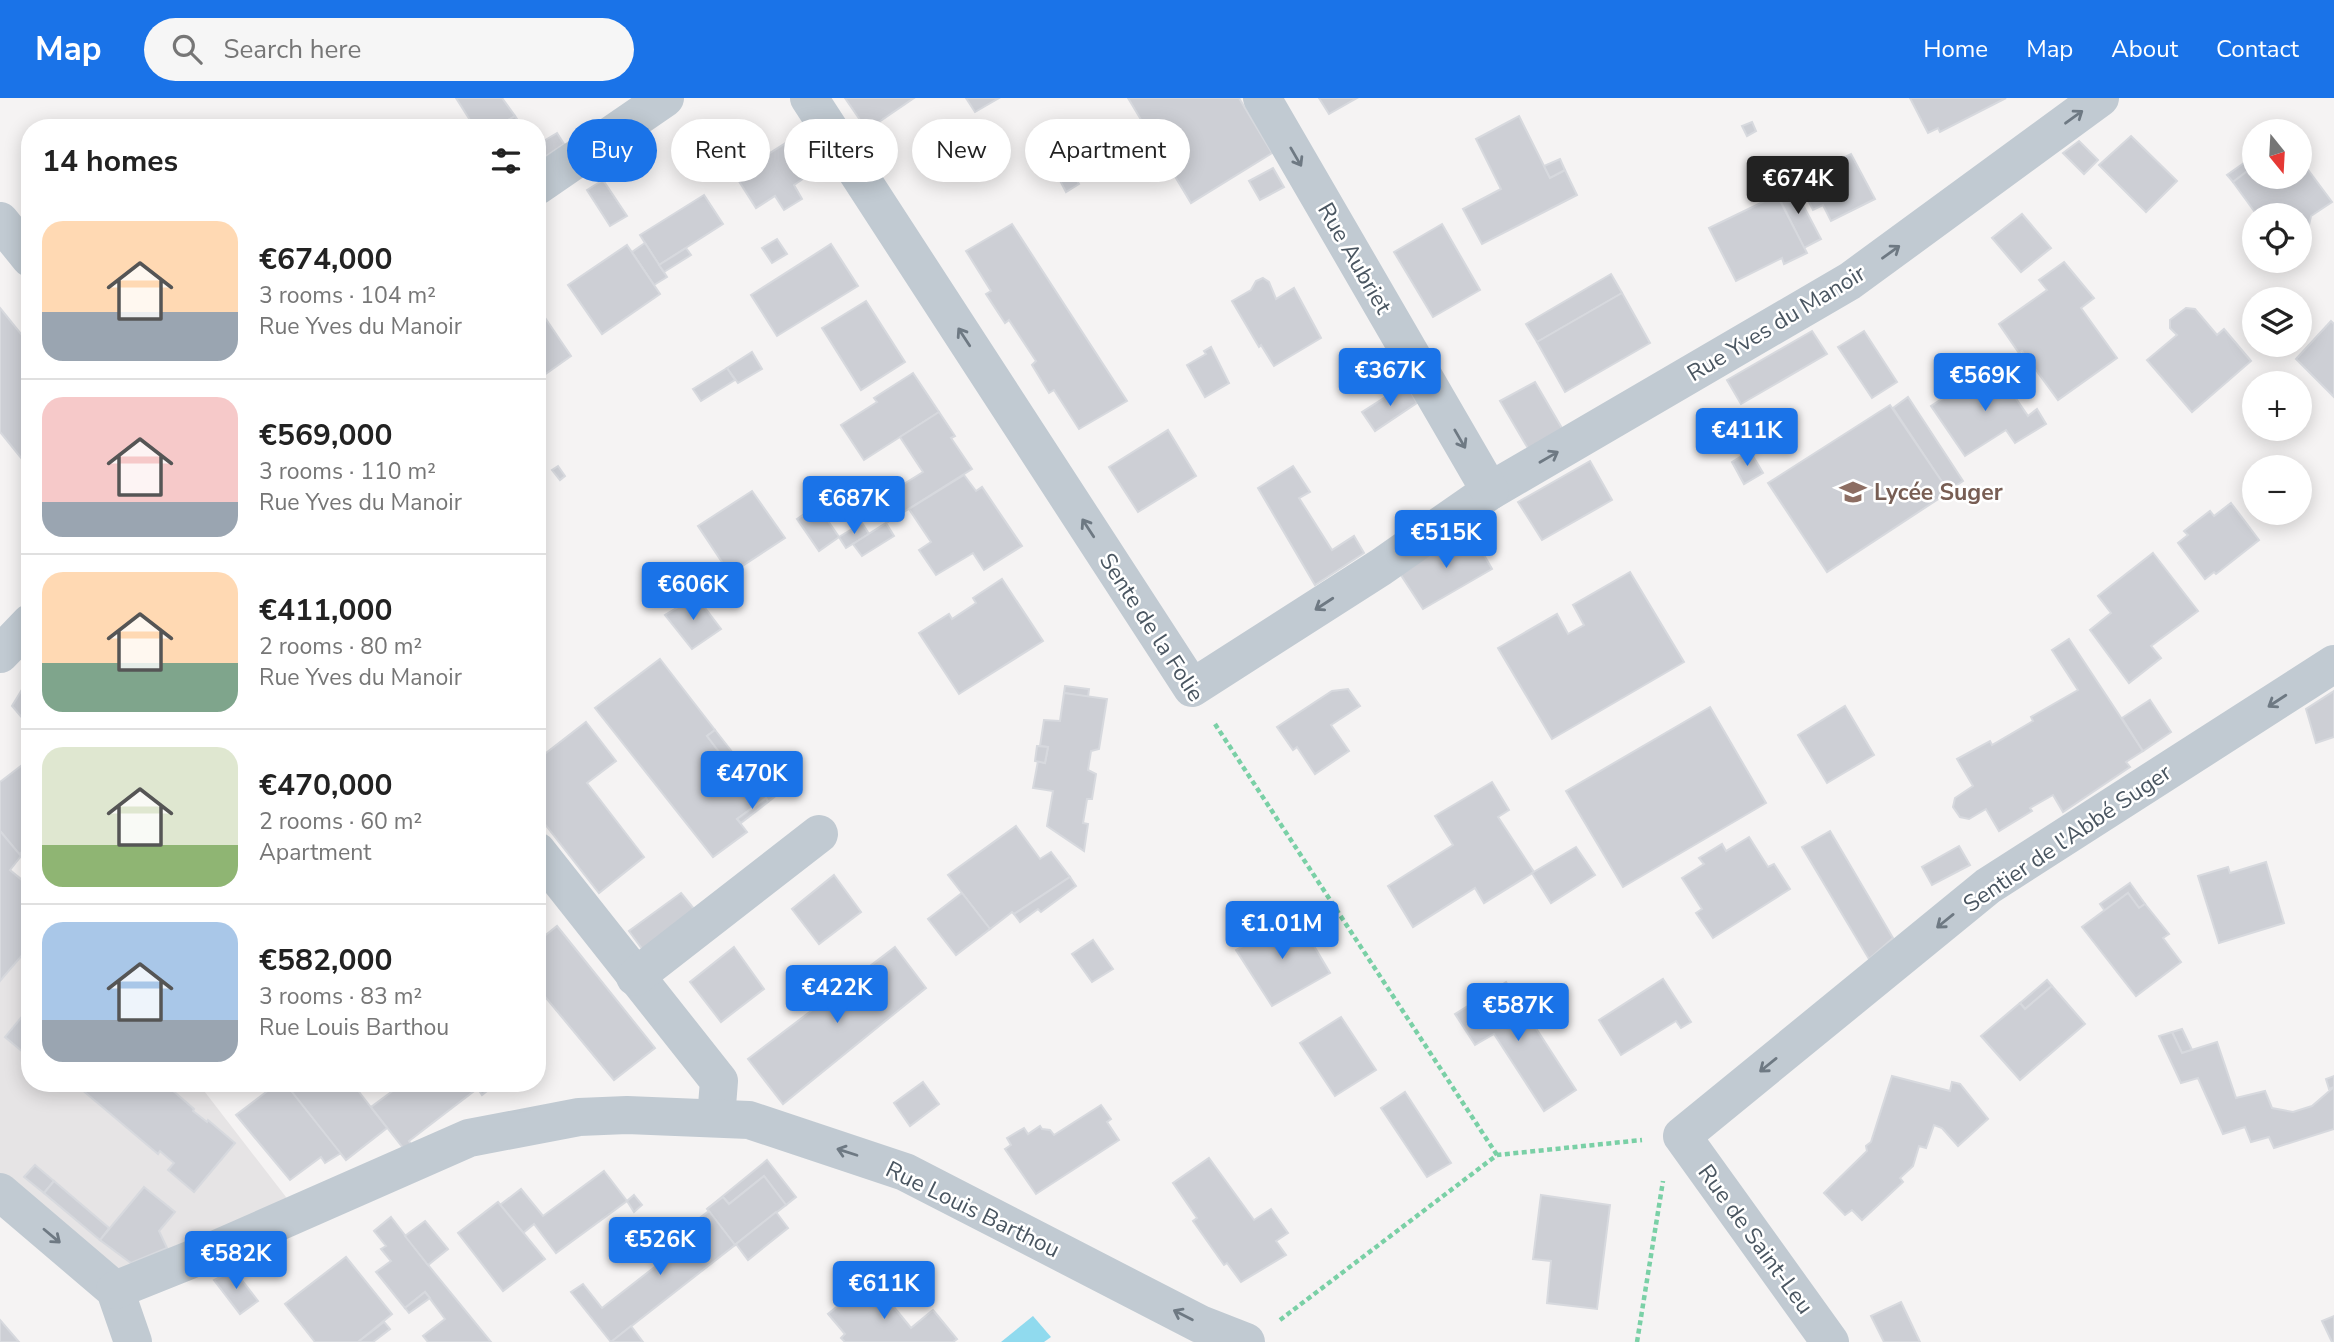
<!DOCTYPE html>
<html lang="en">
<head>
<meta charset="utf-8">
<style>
  body { margin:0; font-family:"Nunito Sans",sans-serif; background:#f6f6f6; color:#222; height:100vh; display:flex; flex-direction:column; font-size:26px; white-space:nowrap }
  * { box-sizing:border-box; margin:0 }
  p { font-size:23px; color:#767676 }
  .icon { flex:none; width:38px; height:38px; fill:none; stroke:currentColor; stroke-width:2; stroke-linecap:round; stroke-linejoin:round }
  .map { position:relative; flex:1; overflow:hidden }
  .sheet { position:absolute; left:21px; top:21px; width:525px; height:973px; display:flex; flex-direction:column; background:#fff; border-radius:28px; box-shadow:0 4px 18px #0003 }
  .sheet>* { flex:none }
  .hud { position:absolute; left:567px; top:21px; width:665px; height:63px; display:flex; gap:14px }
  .needle { width:46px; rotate:162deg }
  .buttons { position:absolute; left:2242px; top:21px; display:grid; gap:14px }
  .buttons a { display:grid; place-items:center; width:70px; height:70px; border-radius:50%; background:#fff; box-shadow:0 4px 18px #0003; font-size:35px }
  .price { position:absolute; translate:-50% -60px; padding:0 16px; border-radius:7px; background:#1a73e8; color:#fff; font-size:23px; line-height:46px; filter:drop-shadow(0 2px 4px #0008) }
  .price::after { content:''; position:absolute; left:50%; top:42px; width:21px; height:16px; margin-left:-10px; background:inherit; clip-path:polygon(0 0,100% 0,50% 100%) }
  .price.selected { background:#222; color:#fff }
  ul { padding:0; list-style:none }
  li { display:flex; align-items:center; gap:21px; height:175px; padding:0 21px }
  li+li { border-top:2px solid #e0e0e0 }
  li span { display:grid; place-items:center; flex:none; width:196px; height:140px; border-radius:21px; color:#555 }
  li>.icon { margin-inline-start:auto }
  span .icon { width:84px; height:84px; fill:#fffc; stroke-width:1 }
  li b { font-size:30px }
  h2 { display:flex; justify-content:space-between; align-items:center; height:84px; padding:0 21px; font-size:30px }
  .chip { padding:0 24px; border-radius:32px; background:#fff; box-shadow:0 4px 18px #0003; font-size:24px; line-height:63px }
  .chip.selected { background:#1a73e8; color:#fff }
  header { display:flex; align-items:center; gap:42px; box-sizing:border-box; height:98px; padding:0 35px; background:#1a73e8; color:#fff }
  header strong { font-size:33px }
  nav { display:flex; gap:38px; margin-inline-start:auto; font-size:24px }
  .search { width:490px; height:63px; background:#f6f6f6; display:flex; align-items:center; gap:18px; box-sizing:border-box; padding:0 24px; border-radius:38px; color:#767676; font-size:26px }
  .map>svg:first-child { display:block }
  .education { fill:#e6e4e5 }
  .water { fill:#90daee }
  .building { fill:#cdcfd5; stroke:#d7d9de; stroke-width:2 }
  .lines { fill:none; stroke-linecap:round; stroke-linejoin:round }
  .path { stroke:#7ad0a6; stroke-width:4.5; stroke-dasharray:5 3.5; stroke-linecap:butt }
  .minor { stroke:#c1cad2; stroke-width:38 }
  .oneway { stroke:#6e7983 }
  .labels { text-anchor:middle; stroke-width:5; stroke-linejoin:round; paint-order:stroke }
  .street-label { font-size:23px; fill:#4a5661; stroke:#fff }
  .education-label { font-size:23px; font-weight:bold; fill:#785e54; stroke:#fff; text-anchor:start }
</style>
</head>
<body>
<header>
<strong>Map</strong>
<div class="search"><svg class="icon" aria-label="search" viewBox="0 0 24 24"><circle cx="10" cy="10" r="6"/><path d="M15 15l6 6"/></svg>Search here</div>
<nav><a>Home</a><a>Map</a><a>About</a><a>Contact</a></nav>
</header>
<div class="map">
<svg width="2334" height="1244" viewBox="0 0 2334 1244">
  <rect width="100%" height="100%" fill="#f5f3f3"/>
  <path class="education" d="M0,733L21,758L11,772L30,786V985H198L296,1112L115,1192L0,1082Z"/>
  <path class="water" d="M1033,1218L1051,1239L1044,1244H1001Z"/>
  <g class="building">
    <path d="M456,0H502L515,18L495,30H475Z"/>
    <path d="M845,0H914L867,32Z"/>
    <path d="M966,0H999L975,14Z"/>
    <path d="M1128,0H1239L1272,55L1191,105Z"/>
    <path d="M1319,0H1357L1329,16Z"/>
    <path d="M1910,0H2006L1940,34L1938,30L1928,35Z"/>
    <path d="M515,18L523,30H495Z"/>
    <path d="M1519,18L1550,80L1565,72L1577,97L1482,146L1463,111L1501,91L1476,41Z"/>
    <path d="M1752,24L1756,33L1747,38L1742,28Z"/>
    <path d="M557,35L564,46L537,64V47Z"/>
    <path d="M2131,38L2177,83L2146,114L2099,67Z"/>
    <path d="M789,43L810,76L794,87L802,101L784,112L775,98L756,110L735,77Z"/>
    <path d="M2079,43L2098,62L2084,76L2063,55Z"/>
    <path d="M1851,56L1875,101L1831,123L1823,107L1813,112L1798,82Z"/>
    <path d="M2251,60L2254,68L2233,84L2227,77Z"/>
    <path d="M1560,61L1565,72L1550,80L1544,68Z"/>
    <path d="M2300,61L2332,104L2311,118L2308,132L2300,139V117H2257L2233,84L2254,68V79H2300Z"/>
    <path d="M1068,68L1079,86L1066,94L1056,75Z"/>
    <path d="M1273,70L1284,89L1260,102L1249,83Z"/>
    <path d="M603,82L627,118L610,128L587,92Z"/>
    <path d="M1792,86L1821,141L1804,150L1776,94Z"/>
    <path d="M704,97L723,126L659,167L640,137Z"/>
    <path d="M1777,97L1807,155L1784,166L1782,160L1736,183L1709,130Z"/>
    <path d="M2022,116L2051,150L2021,174L1992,140Z"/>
    <path d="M1012,126L1127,303L1079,331L1054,292L1049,295L1032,267L1036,263L1009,222L1005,225L986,196L991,193L966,153Z"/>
    <path d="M1442,126L1480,192L1433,219L1394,154Z"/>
    <path d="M777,141L787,156L772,165L762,150Z"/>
    <path d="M645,145L667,179L654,187L632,154Z"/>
    <path d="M831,146L858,188L777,238L751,197Z"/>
    <path d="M627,147L660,196L602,236L568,187Z"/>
    <path d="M686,150L691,157L664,174L659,167Z"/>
    <path d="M2064,164L2094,200L2081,210L2117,260L2058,302L2022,253L2019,255L1999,226L2047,192L2039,182Z"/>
    <path d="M1611,176L1622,195L1537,244L1526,226Z"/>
    <path d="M1263,180L1269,184L1276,201L1294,190L1321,240L1274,268L1261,247L1259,249L1232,203L1251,192L1256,183Z"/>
    <path d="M1622,195L1650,245L1565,294L1537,244Z"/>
    <path d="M866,203L905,264L861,292L822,230Z"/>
    <path d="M537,208L571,258L537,282Z"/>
    <path d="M0,210L30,247V371L0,334Z"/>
    <path d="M2186,210L2195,211L2217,237L2224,231L2251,263L2192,314L2147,262L2177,237L2170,230V222Z"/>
    <path d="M2331,223L2334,226V299L2296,261Z"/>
    <path d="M1812,233L1827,256L1741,306L1727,282Z"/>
    <path d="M1864,233L1897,284L1872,300L1838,249Z"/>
    <path d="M1211,249L1229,285L1205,299L1187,267L1206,256L1204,253Z"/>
    <path d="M752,254L762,271L738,285L727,270Z"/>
    <path d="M1993,267L2028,318L2037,311L2046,326L2015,345L2006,332L1965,358L1931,308Z"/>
    <path d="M727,270L735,282L701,303L693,291Z"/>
    <path d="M913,275L939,314L864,362L841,327L877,304L874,300Z"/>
    <path d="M1535,284L1563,332L1529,352L1500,303Z"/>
    <path d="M1406,286L1417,305L1375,333L1362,314Z"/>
    <path d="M1908,299L1963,383L1948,393L1893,310Z"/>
    <path d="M1890,307L1949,394L1827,474L1768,385Z"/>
    <path d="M939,314L955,338L951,340L972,371L888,424L875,404L923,374L900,339Z"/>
    <path d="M1168,332L1196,378L1138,414L1109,369Z"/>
    <path d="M1750,353L1763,375L1744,386L1732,364Z"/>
    <path d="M1590,363L1612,402L1542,442L1518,404Z"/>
    <path d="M558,368L565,378L560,382L552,372Z"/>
    <path d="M1293,368L1310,394L1299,400L1332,452L1354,438L1364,455L1315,487L1258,390Z"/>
    <path d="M964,377L976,393L982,389L1022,448L984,472L973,455L936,477L919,452L931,444L909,411Z"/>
    <path d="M752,393L785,440L730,476L698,428Z"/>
    <path d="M2231,405L2259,442L2216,476L2214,474L2205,481L2178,445L2188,437L2184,433L2210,413L2214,418Z"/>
    <path d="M817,407L839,439L819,453L797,421Z"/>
    <path d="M862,425L869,436L846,450L839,439Z"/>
    <path d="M886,425L894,438L862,458L853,446Z"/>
    <path d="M1470,433L1492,471L1423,511L1399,474Z"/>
    <path d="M2153,455L2198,513L2151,548L2161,560L2129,585L2090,532L2111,515L2098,498Z"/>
    <path d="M1630,474L1684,564L1552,641L1498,550L1557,516L1568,536L1584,527L1573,507Z"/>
    <path d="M1002,481L1043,543L959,596L919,535L949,516L952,521L976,505L973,500Z"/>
    <path d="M696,498L721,531L692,551L665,517Z"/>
    <path d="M2069,541L2143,653L2126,664L2130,669L2063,714L2053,697L2030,710L2032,713L1999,733L1986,711L1969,721L1960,719L1953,709L1955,700L1973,688L1957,661L1990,643L1992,647L2033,623L2031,619L2078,592L2052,552Z"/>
    <path d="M660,561L715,632L707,638L732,671L748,658L778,696L768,704L766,700L737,721L747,734L713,759L595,610Z"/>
    <path d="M29,580L30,581V629L12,608Z"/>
    <path d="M1065,588L1089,591L1088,599L1064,595Z"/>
    <path d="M1348,591L1360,608L1331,627L1349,653L1315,676L1297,649L1293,652L1277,629L1332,593Z"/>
    <path d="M2334,593V639L2316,645L2306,611Z"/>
    <path d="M1064,595L1107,601L1099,651L1091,653L1088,672L1096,676L1092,701H1087L1083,725L1088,726L1084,753L1047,728L1053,693L1033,690L1038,663L1045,665L1048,649L1040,648L1044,622L1060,623Z"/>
    <path d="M2150,602L2171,634L2143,653L2122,620Z"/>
    <path d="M1845,608L1874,657L1827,685L1798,637Z"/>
    <path d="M1710,609L1766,705L1623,789L1566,693Z"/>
    <path d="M586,624L616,663L587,685L644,759L599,795L537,716V662Z"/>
    <path d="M715,632L740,664L732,671L707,638Z"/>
    <path d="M1037,648L1048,649L1045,665L1035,663Z"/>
    <path d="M30,661V748L19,756L0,733V684Z"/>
    <path d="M1492,684L1509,712L1498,719L1534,774L1484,805L1475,790L1413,829L1388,788L1453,747L1435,718Z"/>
    <path d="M766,700L768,704L741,725L737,721Z"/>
    <path d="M1016,728L1040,761L1051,754L1070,779L1014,816L1012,814L990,831L948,777Z"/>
    <path d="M0,733L21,758L10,772L30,789V848L0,883Z"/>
    <path d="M1830,733L1893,840L1869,861L1802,749Z"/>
    <path d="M1749,739L1768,769L1774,766L1790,791L1713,840L1696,815L1702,811L1682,780L1704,766L1699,760L1722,746L1726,753Z"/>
    <path d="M1959,748L1970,767L1932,787L1922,769Z"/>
    <path d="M1576,749L1595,777L1551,805L1532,775Z"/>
    <path d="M2266,764L2284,825L2219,845L2198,778L2228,769L2230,775Z"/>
    <path d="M834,777L861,814L819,846L792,811Z"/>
    <path d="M1070,779L1076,788L1041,814L1038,811L1020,824L1014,816Z"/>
    <path d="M2130,785L2145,806L2139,810L2128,795L2105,813L2100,806Z"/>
    <path d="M681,795L695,812L643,852L629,833Z"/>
    <path d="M962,795L990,831L956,857L928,821Z"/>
    <path d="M2128,795L2139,810L2145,806L2169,836L2163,840L2181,864L2136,898L2082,829Z"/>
    <path d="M1298,821L1330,875L1272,908L1236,852L1243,848L1239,841L1257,829L1261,834L1270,829L1274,835Z"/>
    <path d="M557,828L655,950L614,982L537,889V844Z"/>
    <path d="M1093,842L1113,871L1092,884L1072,856Z"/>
    <path d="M734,849L764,891L721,924L690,884Z"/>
    <path d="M895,849L926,890L783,1006L748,961Z"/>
    <path d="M1663,881L1691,924L1681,930L1676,923L1621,957L1599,922Z"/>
    <path d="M2047,882L2052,888L2025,911L2020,905Z"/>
    <path d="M1506,884L1576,992L1544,1013L1494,936L1475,947L1455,916Z"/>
    <path d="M2052,888L2085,926L2020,982L1981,938L2020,905L2025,911Z"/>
    <path d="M30,909V957L29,959L5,939Z"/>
    <path d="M1341,919L1376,972L1335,998L1300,945Z"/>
    <path d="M2182,931L2192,952L2182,955L2172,934Z"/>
    <path d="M2172,934L2182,955L2217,944L2236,1000L2265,993L2272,1010L2293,1014L2312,1008L2334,989V1031L2274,1050L2269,1039L2251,1044L2245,1029L2223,1036L2198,980L2181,985L2159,938Z"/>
    <path d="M1892,978L1950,993L1952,984L1960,986L1988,1021L1958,1048L1942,1030L1934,1027L1926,1050L1919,1048L1913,1068L1900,1080L1903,1084L1862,1122L1852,1112L1845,1117L1824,1095L1867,1053L1866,1048L1871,1044Z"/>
    <path d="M2334,978V989L2329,991L2326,981Z"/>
    <path d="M923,984L939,1006L910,1028L894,1005Z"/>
    <path d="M74,985H164L194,1011L193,1013L207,1024L208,1022L235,1045L194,1094L168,1072L174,1065L160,1053L158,1056Z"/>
    <path d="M278,985H285L341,1055L325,1065L321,1059L290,1082L236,1017Z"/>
    <path d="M285,985H352L387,1030L346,1062Z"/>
    <path d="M395,985H474L478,990L409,1043L412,1048L404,1051L371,1009L398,989Z"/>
    <path d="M474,985H497L482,997Z"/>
    <path d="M1405,994L1451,1065L1427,1079L1381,1010Z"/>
    <path d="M1101,1007L1111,1021L1107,1024L1119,1042L1036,1096L1005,1051L1011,1047L1007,1040L1024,1030L1028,1036L1040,1028L1042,1031L1050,1032L1054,1037Z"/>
    <path d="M1209,1060L1254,1122L1271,1111L1288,1135L1276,1143L1286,1157L1241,1184L1227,1165L1224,1167L1193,1123L1197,1120L1173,1085Z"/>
    <path d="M767,1062L796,1099L786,1107L764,1078L729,1106L723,1099L707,1111Z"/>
    <path d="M35,1067L54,1083L44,1095L24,1079Z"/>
    <path d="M604,1073L627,1103L556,1155L534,1126L523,1135L500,1107L521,1091L543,1118Z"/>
    <path d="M764,1078L786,1107L735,1147L707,1111L723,1099L729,1106Z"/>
    <path d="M54,1083L109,1130L100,1142L44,1095Z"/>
    <path d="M144,1089L175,1114L159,1133L167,1150L131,1165L100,1142Z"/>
    <path d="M634,1097L642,1107L634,1114L627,1103Z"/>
    <path d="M1541,1097L1610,1107L1597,1211L1547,1205L1551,1163L1533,1161Z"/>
    <path d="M498,1104L545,1161L503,1193L458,1135Z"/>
    <path d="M709,1113L735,1147L611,1244L571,1194L583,1186L602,1210L656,1168L649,1158Z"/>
    <path d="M776,1114L788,1130L748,1162L736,1146Z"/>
    <path d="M391,1119L428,1167L491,1244H428L423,1238L445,1221L425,1194L405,1210L376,1174L391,1163L381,1151L386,1148L374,1133Z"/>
    <path d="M425,1123L448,1151L428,1167L405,1138Z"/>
    <path d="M346,1159L392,1216L358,1244H315L285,1206Z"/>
    <path d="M234,1172L258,1203L240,1216L214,1182Z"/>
    <path d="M871,1181L911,1230L933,1212L957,1241L953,1244H845L841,1240L845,1236L828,1216Z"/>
    <path d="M425,1194L430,1200L409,1215L405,1210Z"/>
    <path d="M1901,1204L1920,1244H1884L1871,1218Z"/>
    <path d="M2334,1218V1244H2332L2322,1223Z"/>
    <path d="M0,1222L19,1244H0Z"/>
    <path d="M384,1224L390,1231L373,1244H358Z"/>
    <path d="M631,1228L643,1244H611Z"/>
  </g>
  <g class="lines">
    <g class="path">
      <path d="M1215,626L1497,1057"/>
      <path d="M1280,1222L1497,1057L1642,1042"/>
      <path d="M1637,1244L1663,1083"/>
    </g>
    <g class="minor">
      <path d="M809,0L1192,590L1381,469L1490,393L1850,183L2100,0"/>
      <path d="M1262,0L1490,393"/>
      <path d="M537,88L665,0"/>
      <path d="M0,123L30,160"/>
      <path d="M0,556L30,525"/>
      <path d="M537,753L719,983L716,1020"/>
      <path d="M635,879L819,736"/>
      <path d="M0,1094L115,1192L133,1244"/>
      <path d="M115,1192L210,1154L469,1040L579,1019L627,1017L749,1022L905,1074L1200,1226L1246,1244"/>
      <path d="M1830,1244L1682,1038L1988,788L2334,566"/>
    </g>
  </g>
  <defs><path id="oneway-shaft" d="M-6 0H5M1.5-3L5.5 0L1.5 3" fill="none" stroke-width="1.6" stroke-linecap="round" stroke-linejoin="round" transform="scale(1.75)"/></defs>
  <g class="oneway">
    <use href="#oneway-shaft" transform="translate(2074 19) rotate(-36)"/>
    <use href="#oneway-shaft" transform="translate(1296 59) rotate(60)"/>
    <use href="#oneway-shaft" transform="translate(1891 154) rotate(-36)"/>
    <use href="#oneway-shaft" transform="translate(964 239) rotate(-123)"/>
    <use href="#oneway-shaft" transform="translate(1460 341) rotate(60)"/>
    <use href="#oneway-shaft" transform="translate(1549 359) rotate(-30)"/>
    <use href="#oneway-shaft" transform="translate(1088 430) rotate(-123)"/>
    <use href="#oneway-shaft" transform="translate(1324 506) rotate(147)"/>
    <use href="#oneway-shaft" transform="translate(2277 603) rotate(147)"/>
    <use href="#oneway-shaft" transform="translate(1945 823) rotate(141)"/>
    <use href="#oneway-shaft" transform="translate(1768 967) rotate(141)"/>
    <use href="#oneway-shaft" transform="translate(847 1054) rotate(-162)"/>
    <use href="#oneway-shaft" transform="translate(52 1138) rotate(40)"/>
    <use href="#oneway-shaft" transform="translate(1183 1217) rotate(-153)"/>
  </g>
  <defs>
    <g id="school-bare" transform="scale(2.1)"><path d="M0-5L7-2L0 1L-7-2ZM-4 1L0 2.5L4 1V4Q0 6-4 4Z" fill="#8d6e63" stroke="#fff" stroke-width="2.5" paint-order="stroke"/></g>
  </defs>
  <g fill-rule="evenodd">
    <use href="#school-bare" x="1853" y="394"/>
  </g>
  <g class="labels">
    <g class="street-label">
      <text transform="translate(1355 160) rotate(60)" y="8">Rue Aubriet</text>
      <text transform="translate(1776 225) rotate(-31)" y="8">Rue Yves du Manoir</text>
      <text transform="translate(1152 529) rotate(57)" y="8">Sente de la Folie</text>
      <text transform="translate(2067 740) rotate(-34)" y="8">Sentier de l'Abbé Suger</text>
      <text transform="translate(973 1111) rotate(26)" y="8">Rue Louis Barthou</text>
      <text transform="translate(1756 1141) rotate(54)" y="8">Rue de Saint-Leu</text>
    </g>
    <g class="education-label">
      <text x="1874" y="402">Lycée Suger</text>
    </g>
  </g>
</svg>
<div class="buttons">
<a><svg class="needle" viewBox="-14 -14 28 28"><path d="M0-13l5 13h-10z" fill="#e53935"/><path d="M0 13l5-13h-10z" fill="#767676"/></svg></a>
<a><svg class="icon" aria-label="locate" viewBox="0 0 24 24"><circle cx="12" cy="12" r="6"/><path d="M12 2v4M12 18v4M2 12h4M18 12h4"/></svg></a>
<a><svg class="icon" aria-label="layers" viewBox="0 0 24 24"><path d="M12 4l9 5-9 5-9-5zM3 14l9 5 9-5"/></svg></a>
<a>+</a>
<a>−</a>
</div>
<b class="price selected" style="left:1798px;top:118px">€674K</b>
<b class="price" style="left:1390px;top:310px">€367K</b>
<b class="price" style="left:1985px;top:315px">€569K</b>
<b class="price" style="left:1747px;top:370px">€411K</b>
<b class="price" style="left:854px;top:438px">€687K</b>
<b class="price" style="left:1446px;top:472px">€515K</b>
<b class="price" style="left:693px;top:524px">€606K</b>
<b class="price" style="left:752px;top:713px">€470K</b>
<b class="price" style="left:1282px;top:863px">€1.01M</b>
<b class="price" style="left:837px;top:927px">€422K</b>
<b class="price" style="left:1518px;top:945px">€587K</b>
<b class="price" style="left:660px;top:1179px">€526K</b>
<b class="price" style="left:236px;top:1193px">€582K</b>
<b class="price" style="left:884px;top:1223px">€611K</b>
<div class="hud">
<a class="chip selected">Buy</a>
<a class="chip">Rent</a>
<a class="chip">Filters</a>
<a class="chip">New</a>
<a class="chip">Apartment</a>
</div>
<section class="sheet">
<h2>14 homes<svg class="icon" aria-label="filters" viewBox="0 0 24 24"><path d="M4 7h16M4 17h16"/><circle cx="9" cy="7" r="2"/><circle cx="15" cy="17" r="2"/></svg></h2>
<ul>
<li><span style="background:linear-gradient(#ffd9b3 65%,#9aa5b1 0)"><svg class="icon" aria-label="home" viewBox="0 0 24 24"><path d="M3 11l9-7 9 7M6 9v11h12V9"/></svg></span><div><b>€674,000</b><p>3 rooms · 104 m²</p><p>Rue Yves du Manoir</p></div></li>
<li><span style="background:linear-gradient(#f6c9c9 75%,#9aa5b1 0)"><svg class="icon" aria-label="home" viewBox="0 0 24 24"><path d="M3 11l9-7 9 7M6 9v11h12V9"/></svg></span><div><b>€569,000</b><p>3 rooms · 110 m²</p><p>Rue Yves du Manoir</p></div></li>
<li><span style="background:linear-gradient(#ffd9b3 65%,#7fa58c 0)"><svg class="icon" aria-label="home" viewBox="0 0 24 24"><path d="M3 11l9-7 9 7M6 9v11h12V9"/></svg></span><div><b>€411,000</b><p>2 rooms · 80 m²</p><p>Rue Yves du Manoir</p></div></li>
<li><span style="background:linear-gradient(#dfe7d0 70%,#8fb573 0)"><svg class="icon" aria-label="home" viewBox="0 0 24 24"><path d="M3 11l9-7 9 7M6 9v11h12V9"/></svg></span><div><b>€470,000</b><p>2 rooms · 60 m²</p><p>Apartment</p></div></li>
<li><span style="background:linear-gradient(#a9c7e8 70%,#9aa5b1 0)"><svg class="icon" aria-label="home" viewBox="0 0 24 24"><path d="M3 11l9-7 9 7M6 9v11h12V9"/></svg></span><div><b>€582,000</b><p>3 rooms · 83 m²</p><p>Rue Louis Barthou</p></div></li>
</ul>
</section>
</div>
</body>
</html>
